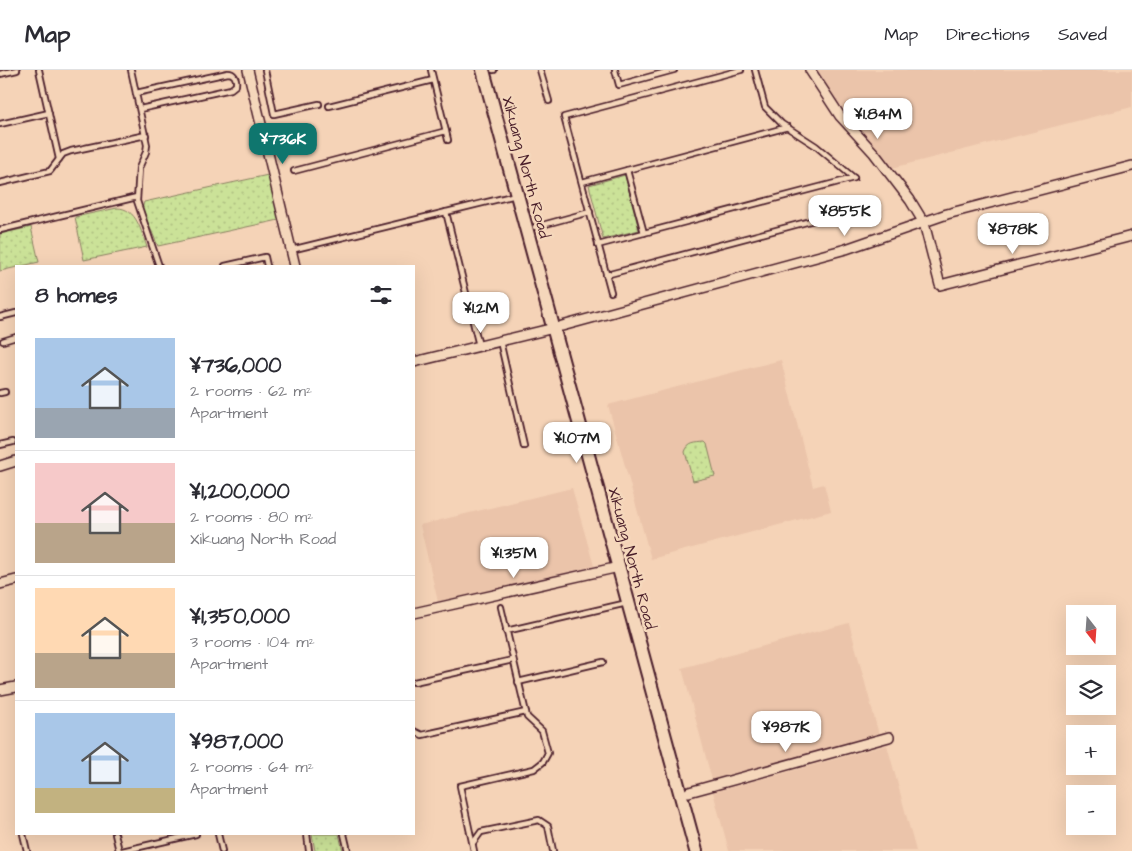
<!DOCTYPE html>
<html lang="en">
<head>
<meta charset="utf-8">
<style>
  body { margin:0; font-family:"Architects Daughter",sans-serif; background:#f7f7f7; color:#2b2b33; height:100vh; display:flex; flex-direction:column; font-size:19px; white-space:nowrap }
  * { box-sizing:border-box; margin:0 }
  p { font-size:16px; color:#7c7c81 }
  .icon { flex:none; width:28px; height:28px; fill:none; stroke:currentColor; stroke-width:2; stroke-linecap:round; stroke-linejoin:round }
  .map { position:relative; flex:1; overflow:hidden }
  .drawer { position:absolute; left:15px; top:195px; width:400px; height:570px; display:flex; flex-direction:column; background:#fff; border-radius:0px; box-shadow:0 5px 20px #0002 }
  .drawer>* { flex:none }
  .needle { width:32px; rotate:163deg }
  .fabs { position:absolute; left:1066px; top:535px; display:grid; gap:10px }
  .fabs a { display:grid; place-items:center; width:50px; height:50px; border-radius:0px; background:#fff; box-shadow:0 5px 20px #0002; font-size:25px }
  .price { position:absolute; translate:-50% -42px; padding:0 11px; border-radius:10px; background:#fff; color:#222; font-size:16px; line-height:32px; filter:drop-shadow(0 1px 2px #0008) }
  .price::after { content:''; position:absolute; left:50%; top:30px; width:15px; height:11px; margin-left:-8px; background:inherit; clip-path:polygon(0 0,100% 0,50% 100%) }
  .price.on { background:#0f766e; color:#fff }
  ul { padding:0; list-style:none }
  li { display:flex; align-items:center; gap:15px; height:125px; padding:0 20px }
  li+li { border-top:1px solid #e1e1e2 }
  li span { display:grid; place-items:center; flex:none; width:140px; height:100px; border-radius:0px; color:#555 }
  li>.icon { margin-inline-start:auto }
  span .icon { width:60px; height:60px; fill:#fffc; stroke-width:1 }
  li b { font-size:21px }
  h2 { display:flex; justify-content:space-between; align-items:center; height:60px; padding:0 20px; font-size:21px }
  header { display:flex; align-items:center; gap:30px; box-sizing:border-box; height:70px; padding:0 25px; background:#fff; border-bottom:1px solid #e1e1e2 }
  header strong { font-size:24px }
  nav { display:flex; gap:28px; margin-inline-start:auto; font-size:18px }
  .map>svg:first-child { display:block }
  .built { fill:#ebc4aa }
  .grass { fill:url(#grass-dots); stroke:#8a8062 }
  .lines { fill:none; stroke-linecap:round; stroke-linejoin:round }
  .service-casing { stroke:#4a1f2b; stroke-width:8 }
  .minor-casing { stroke:#4a1f2b; stroke-width:12 }
  .secondary-casing { stroke:#4a1f2b; stroke-width:16 }
  .service { stroke:#f5d7bb; stroke-width:4.5 }
  .minor { stroke:#f5d7bb; stroke-width:9 }
  .secondary { stroke:#f5d7bb; stroke-width:12 }
  .labels { text-anchor:middle; stroke-width:5; stroke-linejoin:round; paint-order:stroke }
  .street-label { font-size:16px; fill:#4a1f2b; stroke:#f5d7bb }
</style>
</head>
<body>
<header>
<strong>Map</strong>
<nav><a>Map</a><a>Directions</a><a>Saved</a></nav>
</header>
<div class="map">
<svg width="1132" height="781" viewBox="0 0 1132 781">
  <defs>
    <pattern id="grass-dots" width="8" height="8" patternUnits="userSpaceOnUse" patternTransform="scale(1.25)"><rect width="8" height="8" fill="#cbe298"/><path d="M2 2h.1M6 6h.1" fill="none" stroke="#b0c183" stroke-width="1.8" stroke-linecap="round"/></pattern>
  </defs>
  <rect width="100%" height="100%" fill="#f5d3b7"/>
  <filter id="ink" filterUnits="userSpaceOnUse"><feTurbulence type="fractalNoise" baseFrequency=".02" numOctaves="2"/><feDisplacementMap in="SourceGraphic" scale="10" xChannelSelector="R" yChannelSelector="G"/><feConvolveMatrix kernelMatrix="1 2 1 2 8 2 1 2 1" color-interpolation-filters="sRGB"/></filter>
  <g filter="url(#ink)">
    <g class="built">
      <path d="M816,0H1132V37L892,98L821,11Z"/>
      <path d="M781,290L813,417L824,414L831,441L651,489L608,335Z"/>
      <path d="M572,418L594,496L438,532L420,455Z"/>
      <path d="M849,553L879,665L712,710L682,598Z"/>
      <path d="M887,675L916,781H729L713,722Z"/>
    </g>
    <g class="grass">
      <path d="M268,105L279,150L158,176L142,139L144,132Z"/>
      <path d="M625,105L639,160L603,169L589,115Z"/>
      <path d="M117,138C137,138 141,162 147,177L84,190L75,147Z"/>
      <path d="M31,157L39,192L0,201V164Z"/>
      <path d="M705,372L707,374L715,406L693,411L685,382C688,372 696,373 705,372Z"/>
      <path d="M312,764H339L343,781H315Z"/>
    </g>
    <g class="lines">
      <g class="service-casing">
        <g id="service">
          <path d="M39,0L59,89"/>
          <path d="M131,0L147,75L146,82L139,98L137,131L159,196"/>
          <path d="M265,0L274,44L319,34"/>
          <path d="M431,0L448,70"/>
          <path d="M493,0H494"/>
          <path d="M540,0L549,31"/>
          <path d="M615,0L619,15L674,0"/>
          <path d="M755,0L765,37L782,54L816,76L854,108"/>
          <path d="M0,4L17,0"/>
          <path d="M136,23L228,3C234,3 237,8 236,15L231,19L140,39"/>
          <path d="M329,36L433,10"/>
          <path d="M0,54L49,43"/>
          <path d="M627,100L644,163"/>
          <path d="M294,101L446,61"/>
          <path d="M582,112L788,57"/>
          <path d="M0,113L50,101L63,84L71,81L146,65"/>
          <path d="M446,142L479,276"/>
          <path d="M535,157L590,142"/>
          <path d="M0,160L137,127"/>
          <path d="M598,175L854,108"/>
          <path d="M291,180L516,125"/>
          <path d="M225,196L265,187L267,196"/>
          <path d="M606,205L871,135"/>
          <path d="M611,222L564,47L741,0"/>
          <path d="M0,247L16,243"/>
          <path d="M3,271L16,267"/>
          <path d="M500,271L524,376"/>
          <path d="M0,323L5,322"/>
          <path d="M0,375L13,372"/>
          <path d="M506,561L627,533"/>
          <path d="M414,612L513,590"/>
          <path d="M518,612L603,592"/>
          <path d="M414,661L422,665L526,642"/>
          <path d="M23,764L27,781"/>
          <path d="M115,764L119,781"/>
          <path d="M218,764L222,781"/>
          <path d="M307,764L309,781"/>
          <path d="M344,764L348,781"/>
          <path d="M473,773L481,762L539,750L548,756L553,781"/>
          <path d="M122,781L196,764"/>
          <path d="M474,781L460,716L534,699L543,692L548,683L542,661L527,647L501,537"/>
        </g>
      </g>
      <g class="minor-casing">
        <g id="minor">
          <path d="M248,0L295,196"/>
          <path d="M810,0L840,46L874,83L910,130L924,153L940,215L1132,166"/>
          <path d="M562,256L846,179L947,144L1132,96"/>
          <path d="M414,292L554,258"/>
          <path d="M0,396L16,391"/>
          <path d="M0,514L16,510"/>
          <path d="M414,543L619,497"/>
          <path d="M0,620L16,617"/>
          <path d="M689,722L889,667"/>
        </g>
      </g>
      <g class="secondary-casing">
        <path id="secondary" d="M483,0L696,781"/>
      </g>
      <use href="#service" class="service"/>
      <use href="#minor" class="minor"/>
      <use href="#secondary" class="secondary"/>
    </g>
  </g>
  <g class="labels">
    <g class="street-label">
      <text transform="translate(527 97) rotate(75)" y="6">Xikuang North Road</text>
      <text transform="translate(633 488) rotate(75)" y="6">Xikuang North Road</text>
    </g>
  </g>
</svg>
<div class="fabs">
<a><svg class="needle" viewBox="-14 -14 28 28"><path d="M0-13l5 13h-10z" fill="#e53935"/><path d="M0 13l5-13h-10z" fill="#7c7c81"/></svg></a>
<a><svg class="icon" aria-label="layers" viewBox="0 0 24 24"><path d="M12 4l9 5-9 5-9-5zM3 14l9 5 9-5"/></svg></a>
<a>+</a>
<a>−</a>
</div>
<b class="price" style="left:878px;top:70px">¥1.84M</b>
<b class="price on" style="left:283px;top:95px">¥736K</b>
<b class="price" style="left:845px;top:167px">¥855K</b>
<b class="price" style="left:1013px;top:185px">¥878K</b>
<b class="price" style="left:481px;top:264px">¥1.2M</b>
<b class="price" style="left:577px;top:394px">¥1.07M</b>
<b class="price" style="left:514px;top:509px">¥1.35M</b>
<b class="price" style="left:786px;top:683px">¥987K</b>
<section class="drawer">
<h2>8 homes<svg class="icon" aria-label="filters" viewBox="0 0 24 24"><path d="M4 7h16M4 17h16"/><circle cx="9" cy="7" r="2"/><circle cx="15" cy="17" r="2"/></svg></h2>
<ul>
<li><span style="background:linear-gradient(#a9c7e8 70%,#9aa5b1 0)"><svg class="icon" aria-label="home" viewBox="0 0 24 24"><path d="M3 11l9-7 9 7M6 9v11h12V9"/></svg></span><div><b>¥736,000</b><p>2 rooms · 62 m²</p><p>Apartment</p></div></li>
<li><span style="background:linear-gradient(#f6c9c9 60%,#b9a48a 0)"><svg class="icon" aria-label="home" viewBox="0 0 24 24"><path d="M3 11l9-7 9 7M6 9v11h12V9"/></svg></span><div><b>¥1,200,000</b><p>2 rooms · 80 m²</p><p>Xikuang North Road</p></div></li>
<li><span style="background:linear-gradient(#ffd9b3 65%,#b9a48a 0)"><svg class="icon" aria-label="home" viewBox="0 0 24 24"><path d="M3 11l9-7 9 7M6 9v11h12V9"/></svg></span><div><b>¥1,350,000</b><p>3 rooms · 104 m²</p><p>Apartment</p></div></li>
<li><span style="background:linear-gradient(#a9c7e8 75%,#c2b280 0)"><svg class="icon" aria-label="home" viewBox="0 0 24 24"><path d="M3 11l9-7 9 7M6 9v11h12V9"/></svg></span><div><b>¥987,000</b><p>2 rooms · 64 m²</p><p>Apartment</p></div></li>
</ul>
</section>
</div>
</body>
</html>
